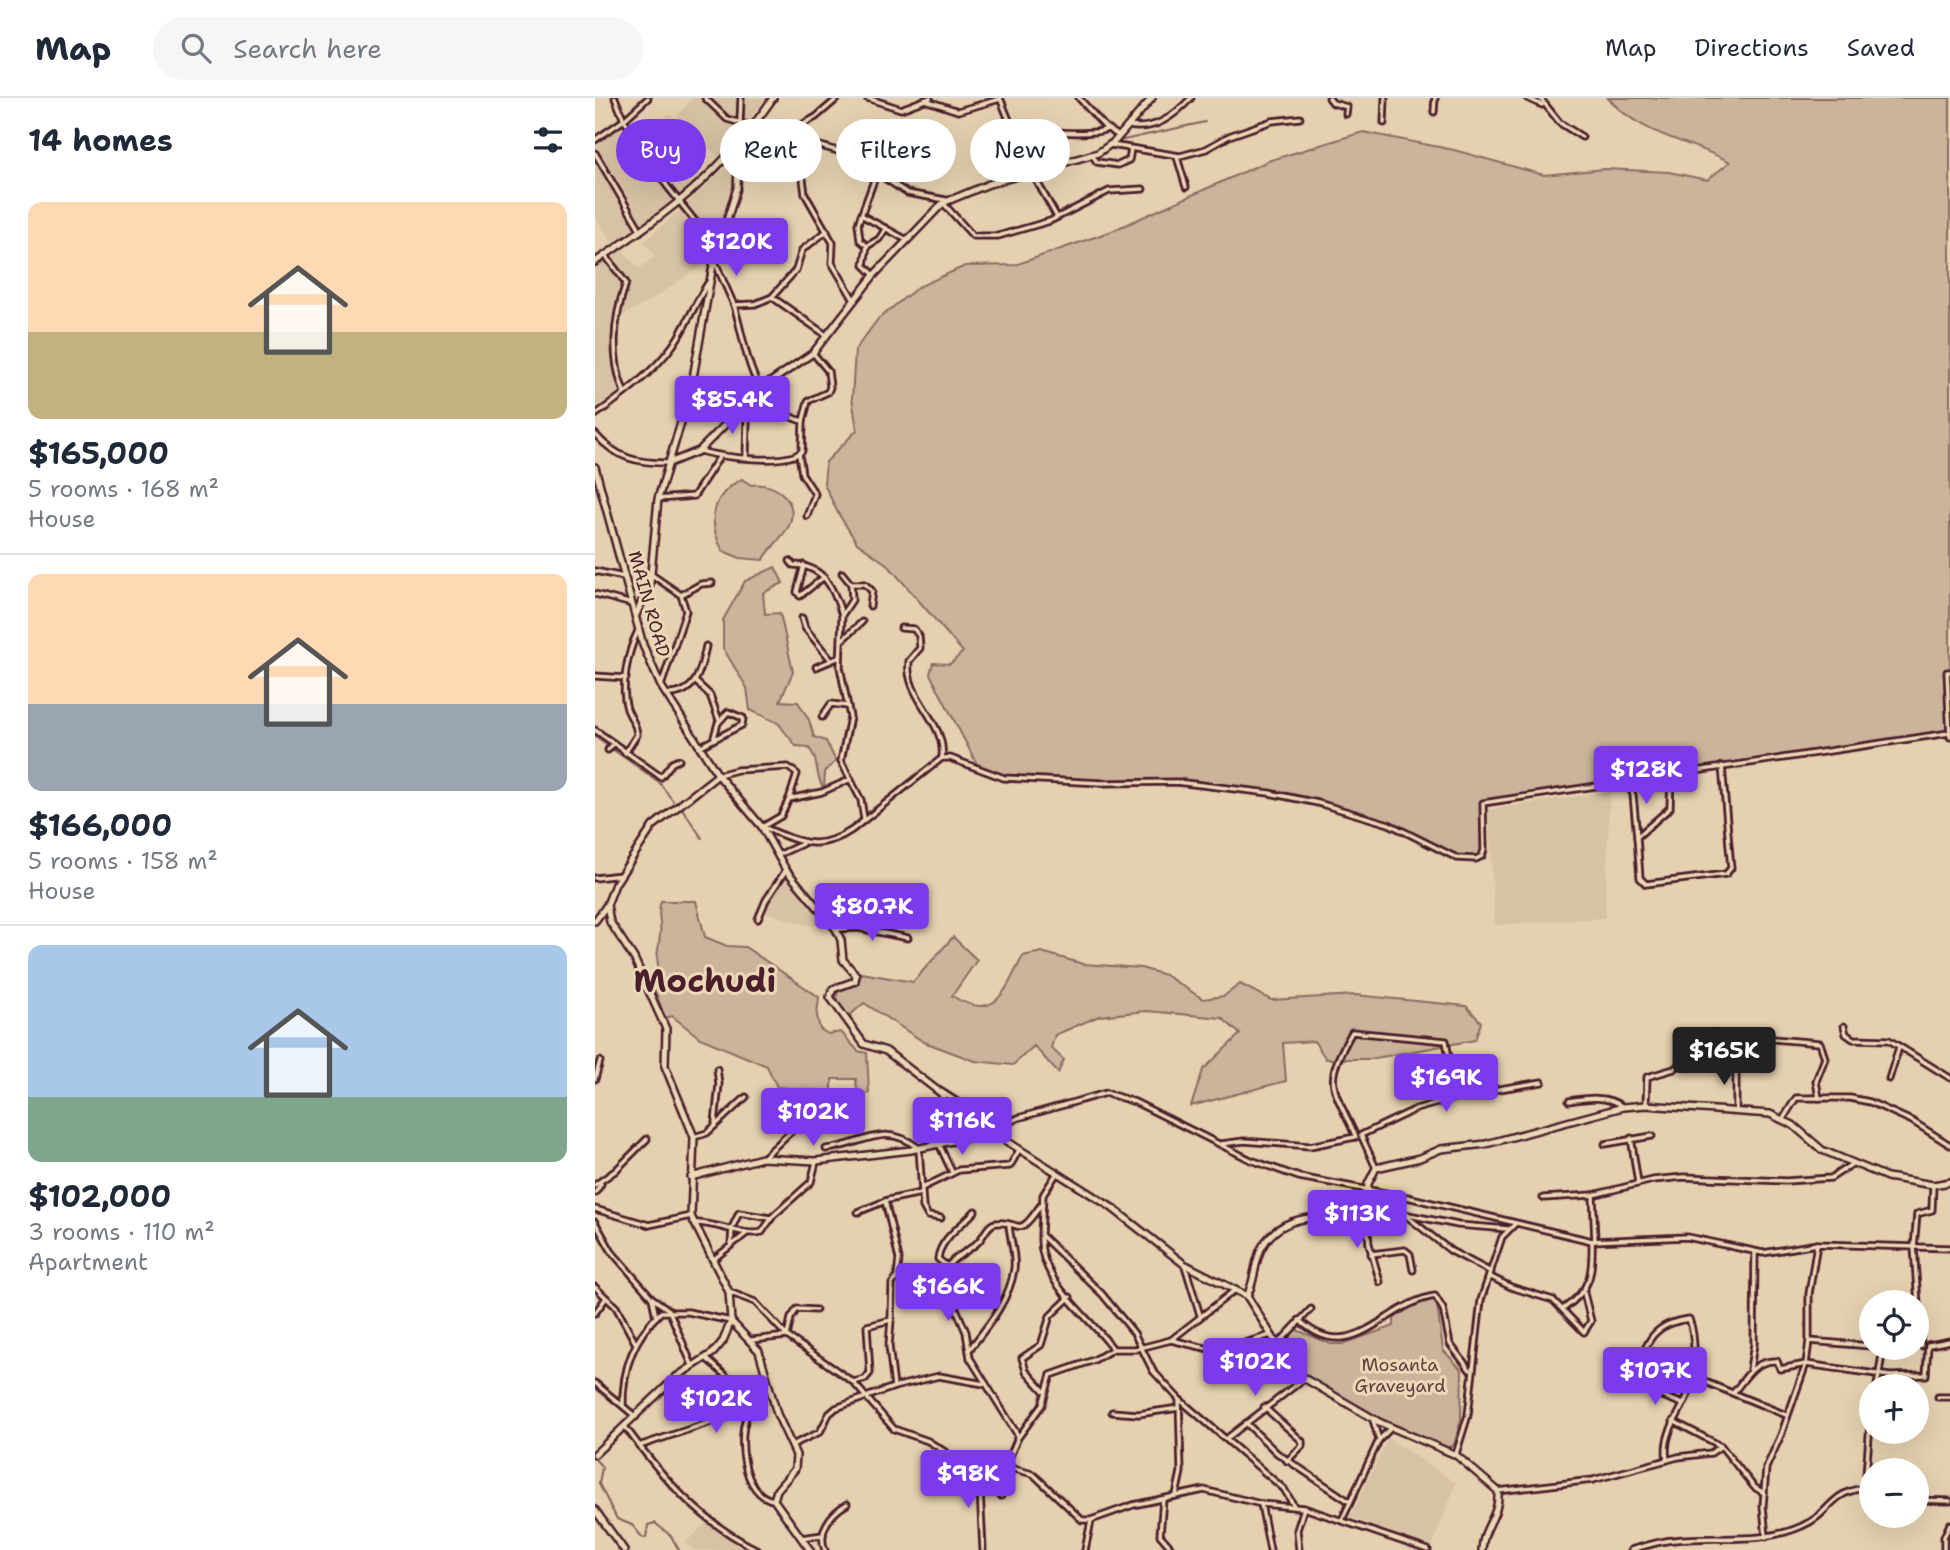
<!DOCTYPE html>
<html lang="en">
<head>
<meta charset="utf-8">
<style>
  body { margin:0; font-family:"Shantell Sans",sans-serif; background:#f6f6f7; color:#1f2937; height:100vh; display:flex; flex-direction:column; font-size:26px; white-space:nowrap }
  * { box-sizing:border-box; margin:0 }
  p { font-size:23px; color:#747a83 }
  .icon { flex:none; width:38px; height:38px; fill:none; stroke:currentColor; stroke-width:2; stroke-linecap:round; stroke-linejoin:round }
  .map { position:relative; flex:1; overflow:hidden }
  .sheet { display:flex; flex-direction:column; background:#fff; width:595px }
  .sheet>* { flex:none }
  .hud { position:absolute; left:21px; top:21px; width:665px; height:63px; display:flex; gap:14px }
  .fabs { position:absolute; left:1264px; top:1192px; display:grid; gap:14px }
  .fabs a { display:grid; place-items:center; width:70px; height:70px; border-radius:50%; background:#fff; box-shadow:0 7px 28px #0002; font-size:35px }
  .price { position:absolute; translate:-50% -60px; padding:0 16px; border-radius:7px; background:#7c3aed; color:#fff; font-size:23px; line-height:46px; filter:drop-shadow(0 2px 4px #0008) }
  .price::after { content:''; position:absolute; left:50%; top:42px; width:21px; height:16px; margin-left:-10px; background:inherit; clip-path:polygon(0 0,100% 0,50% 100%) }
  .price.on { background:#222; color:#fff }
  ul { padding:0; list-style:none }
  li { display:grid; align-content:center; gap:14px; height:371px; padding:0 28px }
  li+li { border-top:2px solid #e0e1e3 }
  li span { display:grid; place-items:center; height:217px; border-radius:14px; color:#555 }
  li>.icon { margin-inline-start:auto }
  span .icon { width:126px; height:126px; fill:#fffc; stroke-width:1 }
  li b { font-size:30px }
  h2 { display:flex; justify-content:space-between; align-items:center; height:84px; padding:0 28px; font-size:30px }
  .chip { padding:0 24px; border-radius:32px; background:#fff; box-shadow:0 7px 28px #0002; font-size:24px; line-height:63px }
  .chip.on { background:#7c3aed; color:#fff }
  header { display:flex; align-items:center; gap:42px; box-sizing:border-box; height:98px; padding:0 35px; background:#fff; border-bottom:2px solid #e0e1e3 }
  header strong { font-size:33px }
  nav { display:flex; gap:38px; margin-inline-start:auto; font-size:24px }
  .search { width:490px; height:63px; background:#f6f6f7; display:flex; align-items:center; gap:18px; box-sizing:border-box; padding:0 24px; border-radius:38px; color:#747a83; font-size:26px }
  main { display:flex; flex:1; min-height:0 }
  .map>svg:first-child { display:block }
  .built { fill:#d8c2a5 }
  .green { fill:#cbb49b; stroke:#8a6a63; stroke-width:2 }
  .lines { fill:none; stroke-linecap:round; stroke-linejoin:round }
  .stream { stroke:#84605c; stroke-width:2 }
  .street-casing { stroke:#4a1f2b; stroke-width:9 }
  .secondary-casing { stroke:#4a1f2b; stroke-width:10 }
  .street { stroke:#ebd8b6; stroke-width:3.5 }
  .secondary { stroke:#ebd8b6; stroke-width:5 }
  .labels { text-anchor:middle; stroke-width:6; stroke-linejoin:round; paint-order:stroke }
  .street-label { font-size:18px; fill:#4a1f2b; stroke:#ebd8b6 }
  .park-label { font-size:18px; fill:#643d41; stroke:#ebd8b6 }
  .town-label { font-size:32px; font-weight:bold; fill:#4a1f2b; stroke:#ebd8b6 }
</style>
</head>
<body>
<header>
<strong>Map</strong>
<div class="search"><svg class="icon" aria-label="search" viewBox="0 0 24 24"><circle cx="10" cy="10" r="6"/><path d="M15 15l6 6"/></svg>Search here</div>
<nav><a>Map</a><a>Directions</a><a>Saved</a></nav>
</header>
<main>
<section class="sheet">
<h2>14 homes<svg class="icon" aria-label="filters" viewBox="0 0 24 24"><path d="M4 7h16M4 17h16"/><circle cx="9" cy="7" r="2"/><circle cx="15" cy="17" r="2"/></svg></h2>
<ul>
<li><span style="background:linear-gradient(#ffd9b3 60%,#c2b280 0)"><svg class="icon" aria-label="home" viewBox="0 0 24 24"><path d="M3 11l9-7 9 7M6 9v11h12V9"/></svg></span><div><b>$165,000</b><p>5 rooms · 168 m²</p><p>House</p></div></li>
<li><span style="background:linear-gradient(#ffd9b3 60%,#9aa5b1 0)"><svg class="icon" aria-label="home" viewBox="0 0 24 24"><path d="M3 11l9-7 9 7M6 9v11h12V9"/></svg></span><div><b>$166,000</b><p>5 rooms · 158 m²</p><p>House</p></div></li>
<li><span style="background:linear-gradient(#a9c7e8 70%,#7fa58c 0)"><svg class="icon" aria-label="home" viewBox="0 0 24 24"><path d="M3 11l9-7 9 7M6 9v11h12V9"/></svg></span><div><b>$102,000</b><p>3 rooms · 110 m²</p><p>Apartment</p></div></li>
</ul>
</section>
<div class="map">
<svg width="1355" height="1452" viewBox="0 0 1355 1452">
  <rect width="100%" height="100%" fill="#e5d1b0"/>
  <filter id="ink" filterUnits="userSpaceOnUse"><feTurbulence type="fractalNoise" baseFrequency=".0143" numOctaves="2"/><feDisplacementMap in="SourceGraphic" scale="14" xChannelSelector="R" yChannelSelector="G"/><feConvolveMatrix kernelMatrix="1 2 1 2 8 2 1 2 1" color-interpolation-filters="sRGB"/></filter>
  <g filter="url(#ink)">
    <g class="built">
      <path d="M97,0H171L125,60L91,32L76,51L106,80L46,127L17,145L0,118V35L6,39L33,22L46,37L74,16L81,20Z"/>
      <path d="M135,66L140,74L119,156L113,163L55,203L25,219L22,260L29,288L0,311V169L27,151L44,171L60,158L49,144Z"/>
      <path d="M1015,693L1010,820L900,827L893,712Z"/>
      <path d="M189,775L206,789L211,796L209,800L230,822L217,828L166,813Z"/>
      <path d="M793,1340L861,1385L837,1449L755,1419Z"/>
      <path d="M111,1425L152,1452H98L91,1444Z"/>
    </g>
    <g class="green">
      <path d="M1013,0H1355V639L1354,636L888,705L889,752L887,758C860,773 823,740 799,729C776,718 744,708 718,704C673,695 627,686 581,684C516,680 448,692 385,672L335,576L338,565L355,566L368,554L293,467L262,445L243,415L229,386L231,364L262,332L257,300L260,252L283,221L323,189L370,168L420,167L517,133L673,63L768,34L859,52L949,77L1010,71L1074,74L1112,82L1135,64C1094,42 1046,38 1013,0Z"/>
      <path d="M147,381L156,387C180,383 208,404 192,431C185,441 175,451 168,462L145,460L128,453C111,423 117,397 147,381Z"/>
      <path d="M180,469L188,485L168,495L170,516L185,515L198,574L185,603L203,604L214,622L219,639L231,643L241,663L230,673L229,691C219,677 225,662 213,649L201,648L183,625L155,612L152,590L128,550V522L150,483Z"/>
      <path d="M66,803H101L110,839L132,848L150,849L224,899L222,918L225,931L233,936L246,934L263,953L272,955L274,995L263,1002L261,981H237V994L182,989L172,968L105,940L77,918L70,920L55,879L65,877C60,854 63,858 65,837C67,823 61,816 66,803Z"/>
      <path d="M358,839L382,862L357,898C402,925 409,893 428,858L447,854L488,866L546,870L570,877L608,901L629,898L645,886L676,902L760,897L871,908L886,924L880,942L775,961H731L719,943L688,945L691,983L596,1008L608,972L645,936L627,920L552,913L504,918L460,937L456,950L469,962L463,975L439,948L418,967L380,963L329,944L269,905L253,919L240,901L244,892L263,887L266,875L318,884Z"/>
      <path d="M841,1199L848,1252L867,1272L866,1321L859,1347L850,1351L808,1335L703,1274L685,1248L699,1231L736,1246H747L799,1228V1221L818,1205Z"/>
    </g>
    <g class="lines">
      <g class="stream">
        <path d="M524,43L610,24"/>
        <path d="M0,639L64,684L78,703"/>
        <path d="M86,709L107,740"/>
        <path d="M0,1361L7,1369L4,1386L22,1421L37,1427L47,1439L51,1440L53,1427L60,1425L76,1438L84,1452"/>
      </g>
      <g class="street-casing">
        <g id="street">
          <path d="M20,0L29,22L53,0"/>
          <path d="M110,0L132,21L188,37L221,19L243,0"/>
          <path d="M272,0L306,11L335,0"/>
          <path d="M405,0L416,27C430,34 498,38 512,31"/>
          <path d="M484,0L510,29L524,38"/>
          <path d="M734,0L738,5L752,9L751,16"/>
          <path d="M932,0L947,7"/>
          <path d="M945,0L965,25L987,39"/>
          <path d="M330,2L363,13L405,1"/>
          <path d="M839,14L840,0"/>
          <path d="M145,24L146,0"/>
          <path d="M789,25L790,0"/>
          <path d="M534,28C560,33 579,18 596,0"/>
          <path d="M188,37L253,56L312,95L351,102"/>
          <path d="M0,42L29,22L72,88L104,128L139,207"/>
          <path d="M203,43L210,96L238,145L237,165L259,202"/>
          <path d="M516,47L585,58L611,51L634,38L677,23L705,20"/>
          <path d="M0,55L46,133"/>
          <path d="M497,57L502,64L523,67L534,62L536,51"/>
          <path d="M582,59L591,89"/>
          <path d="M437,75L462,119"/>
          <path d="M348,105L378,138H403L455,123L514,93L548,91"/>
          <path d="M266,117L312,142"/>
          <path d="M272,148L265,142L263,126L282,74"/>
          <path d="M10,157L31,185C18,222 15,258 29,294"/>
          <path d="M279,177L269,167L272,148L284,141L291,130"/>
          <path d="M177,199L201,172L207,152L232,133"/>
          <path d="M147,311L152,321L151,359"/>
          <path d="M0,317C29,297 66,269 84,238C94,221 102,202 113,185"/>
          <path d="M208,323L213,303L233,294L235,289L233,273L218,255"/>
          <path d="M0,336C22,361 42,365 74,365"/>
          <path d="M105,353C126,359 193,368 207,353L208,323C155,311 152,250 139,207L160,206L177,199L231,237"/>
          <path d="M204,356L207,376L220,396L212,418"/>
          <path d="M63,401L99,398L125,358"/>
          <path d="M195,463L198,467C229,467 239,491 247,517"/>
          <path d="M209,467L202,494L205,498L229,479"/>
          <path d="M0,473L29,479"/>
          <path d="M247,475L256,486"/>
          <path d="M57,477L86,497L106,486L117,485"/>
          <path d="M0,496L37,506"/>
          <path d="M207,520L210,530L236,562"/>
          <path d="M306,530L319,531L324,538L325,550L314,563C309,600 352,624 347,660"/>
          <path d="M247,542L267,524"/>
          <path d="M221,569L245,559"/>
          <path d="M1355,574H1352L1355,639"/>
          <path d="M0,578L31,580"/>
          <path d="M101,584L115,597L124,622"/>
          <path d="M66,588L91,513L86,497"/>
          <path d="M73,596C102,596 106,572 111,548"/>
          <path d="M227,619L236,606L253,608"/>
          <path d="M0,632L66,679L77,665L84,662"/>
          <path d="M104,649L147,627L148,620L133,614L123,625L119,639"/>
          <path d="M13,652L18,646"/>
          <path d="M30,655L42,637C42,627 36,621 32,611C25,589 33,553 43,533"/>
          <path d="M123,677L142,672L193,669L202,676L194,701"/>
          <path d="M1076,677L1075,710L1042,739L1045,780L1051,786L1131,776L1136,770L1127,668"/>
          <path d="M1033,683L1038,697L1042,739"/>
          <path d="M269,721L266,702L246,663L255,619L245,569L247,517L257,502L256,486H270L277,493L275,508"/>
          <path d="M167,729L186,718L194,701L227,694L256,681"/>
          <path d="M168,729C202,743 223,755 257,732L347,660H355L409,680L507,685L581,684L674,695L723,705L794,726L862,760L881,761L887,758L889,752L888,705L1354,635"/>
          <path d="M183,757L207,746"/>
          <path d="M0,780L26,777"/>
          <path d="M163,821L171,802L191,772"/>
          <path d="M241,831L263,830L313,840"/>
          <path d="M1249,928L1251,936L1258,941L1294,942L1355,980"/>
          <path d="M0,981L5,963"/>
          <path d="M1294,981L1304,949"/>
          <path d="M344,992L378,1014L394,1034"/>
          <path d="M974,1003C992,1000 1013,997 1028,1009"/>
          <path d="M1051,1007L1052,979L1079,971L1121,936L1225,945L1230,960L1221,983L1224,1000"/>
          <path d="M1141,1013V964"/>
          <path d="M1188,1021L1201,1000H1255L1275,1004L1317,1023L1355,1047"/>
          <path d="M120,1025L124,986L122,971"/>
          <path d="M392,1035L423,1020L511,995L540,1004L656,1062L704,1079L812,1099L997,1143L1092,1139L1168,1155L1222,1146L1355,1150"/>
          <path d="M99,1039L112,1035L151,999"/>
          <path d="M761,1039C737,986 727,987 757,934L851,943L861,1000"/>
          <path d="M1036,1040L1043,1085"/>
          <path d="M344,1046L357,1074"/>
          <path d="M626,1046L649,1043L715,1048L760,1039"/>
          <path d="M1010,1046L1057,1038"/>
          <path d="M231,1051C269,1047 288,1023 324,1050L328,1109L333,1118L346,1120"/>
          <path d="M169,1059L221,1010L231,1006L262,1007"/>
          <path d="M781,1070L766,1037L821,1011L874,996L947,984"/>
          <path d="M462,1075L448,1097L446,1137L507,1196L539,1235L558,1273L584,1301L586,1374L581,1397"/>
          <path d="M0,1087L20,1073L52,1041"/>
          <path d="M327,1090L364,1072L415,1068L424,1052"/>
          <path d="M0,1095L6,1086"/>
          <path d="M998,1097L1000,1143"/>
          <path d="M948,1100L998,1097L1058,1082L1089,1079L1191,1083L1236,1080L1257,1066"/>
          <path d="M290,1103L304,1161L302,1179L297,1186L296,1222"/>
          <path d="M773,1108L809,1116L856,1153L896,1174"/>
          <path d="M0,1111L54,1127L96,1118"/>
          <path d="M263,1114L293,1102L326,1095"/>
          <path d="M771,1114L774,1146L785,1184"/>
          <path d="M809,1116L863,1127L913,1131"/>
          <path d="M0,1124L17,1154L57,1200L74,1212L97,1267"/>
          <path d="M99,1125C121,1124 148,1139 167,1134L178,1118L216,1084L221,1064"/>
          <path d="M446,1139C444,1184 493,1216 518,1251"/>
          <path d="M136,1147L137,1130L144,1115L176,1120"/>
          <path d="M776,1156L810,1152L815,1156L818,1172"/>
          <path d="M119,1161L152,1135"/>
          <path d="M352,1168L343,1161C345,1140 369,1126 380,1113"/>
          <path d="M590,1168L605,1217"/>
          <path d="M894,1178L916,1189L958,1202L989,1234L996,1223L989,1195"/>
          <path d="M0,1189L21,1209L41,1246"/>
          <path d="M134,1194L160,1204L192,1238"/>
          <path d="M57,1200L61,1219"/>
          <path d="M968,1211C996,1192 998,1175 997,1143"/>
          <path d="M0,1215L11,1200"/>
          <path d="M704,1222C757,1271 788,1206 840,1198L848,1211L855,1246L875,1272"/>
          <path d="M192,1238L196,1220L202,1211L221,1212"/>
          <path d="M157,1242L192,1238L258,1284L299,1331L333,1343L366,1364L388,1373L419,1371L438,1376L487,1422H496L538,1407L609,1392L666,1406L709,1410L833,1452"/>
          <path d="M576,1242L623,1253L676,1237"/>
          <path d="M1214,1243L1276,1248"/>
          <path d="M682,1247L716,1211"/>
          <path d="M1334,1247L1355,1243"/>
          <path d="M1326,1248L1319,1149L1322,1116L1337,1112L1338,1087"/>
          <path d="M374,1252C392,1229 415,1202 419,1171C421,1157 415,1142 414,1127"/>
          <path d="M112,1261L161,1305"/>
          <path d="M1155,1271L1159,1246L1160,1154"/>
          <path d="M258,1284L270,1281L275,1275L272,1228L296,1222L294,1248L299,1289"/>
          <path d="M0,1285L41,1319"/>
          <path d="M1097,1286L1108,1283L1191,1317"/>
          <path d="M1282,1288L1288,1250"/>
          <path d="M449,1293L431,1273L427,1260L446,1247L455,1218L475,1199"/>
          <path d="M1138,1295C1152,1279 1158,1262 1182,1263L1185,1271L1211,1266L1295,1278L1331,1277L1333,1247"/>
          <path d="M1343,1299H1355"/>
          <path d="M584,1301L689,1391L699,1408"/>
          <path d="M28,1308C27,1271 38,1240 66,1214H93L136,1223"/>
          <path d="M669,1309L707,1343V1348L692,1363"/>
          <path d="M154,1313C141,1335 147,1399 179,1402"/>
          <path d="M517,1314L543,1316L584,1310"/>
          <path d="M1078,1323L1126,1348L1159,1389L1169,1395"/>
          <path d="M651,1325L682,1355L755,1404"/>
          <path d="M31,1330C68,1380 105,1424 163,1452"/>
          <path d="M422,1341L447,1307L456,1277L499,1262L518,1251H541L576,1242L640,1192"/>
          <path d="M631,1341L710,1280"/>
          <path d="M784,1342L796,1330"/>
          <path d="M197,1347L225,1334L234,1316L241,1310L299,1289L344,1278L389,1286"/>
          <path d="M44,1348L155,1311L173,1290"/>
          <path d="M861,1356L873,1317L886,1202L907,1139L920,1126"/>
          <path d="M1072,1362C1067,1336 1084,1319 1093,1296C1101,1279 1101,1238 1094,1221C1054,1226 1051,1247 1039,1282L1042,1288L1088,1306"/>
          <path d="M1270,1389L1276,1313"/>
          <path d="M903,1393L998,1382L1083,1359L1116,1355L1126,1348"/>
          <path d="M406,1398L409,1372L422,1342V1336L375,1260L371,1234L354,1194L350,1172C357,1159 373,1154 383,1144C389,1139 392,1126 401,1125C427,1122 421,1143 445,1108"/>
          <path d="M568,1401L565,1437L578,1452"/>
          <path d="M1321,1402L1355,1403"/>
          <path d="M666,1406L675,1452"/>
          <path d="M747,1422L784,1342L778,1322"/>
          <path d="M1171,1439L1168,1408L1171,1370L1186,1337L1211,1266L1214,1243V1196L1222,1146"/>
          <path d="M206,1440L228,1437"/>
          <path d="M230,1452C222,1433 236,1415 252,1406"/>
          <path d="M388,1452L385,1392L388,1373"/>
          <path d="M490,1452L496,1423"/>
          <path d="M704,1452L702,1432L709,1410"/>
          <path d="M1036,1452C1050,1448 1064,1443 1079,1442C1123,1437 1165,1447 1207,1428C1238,1415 1232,1393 1276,1389"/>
          <path d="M1349,1452V1439L1355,1426"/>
        </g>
      </g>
      <g class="secondary-casing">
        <g id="secondary">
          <path d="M0,164C75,114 127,75 178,0"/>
          <path d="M74,365L104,353L165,291L218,255L279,177L348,105L394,86L503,55L520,43L557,0"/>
          <path d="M0,369L48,547L66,588L123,677L167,729L191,772L241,831L246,842L248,862L261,877L260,883L238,891L235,899L269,946L291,953L347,996L350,1007L347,1045"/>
          <path d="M41,517L55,486L63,401L96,291L118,167L142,90L143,70L135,56"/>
          <path d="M0,823L12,807"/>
          <path d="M96,1079L167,1060L221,1063L316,1052L390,1036L405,1039L516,1109L589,1166L652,1198L700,1275L784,1324L861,1357L903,1393C905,1419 888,1427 887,1452"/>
          <path d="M652,1198C660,1183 659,1166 666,1151C687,1110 735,1122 771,1114L773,1086L781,1070L825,1060L846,1051L891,1046L1028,1009L1051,1007L1175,1016L1198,1027L1227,1052L1292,1079L1338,1087L1355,1084"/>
          <path d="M136,1223L164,1253L182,1316L201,1357L200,1371L182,1392L179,1402L215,1452"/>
          <path d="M0,1356L81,1279L118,1255L128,1243L136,1223L134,1194L96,1118L99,1039L70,968L71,931L39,860L15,824L12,807L20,786L58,728L123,677"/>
          <path d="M0,1412L29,1452"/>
        </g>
      </g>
      <use href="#street" class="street"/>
      <use href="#secondary" class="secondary"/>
    </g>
  </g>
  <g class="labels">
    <g class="street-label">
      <text transform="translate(54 506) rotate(74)" y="6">MAIN ROAD</text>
    </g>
    <g class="park-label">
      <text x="805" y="1273">Mosanta<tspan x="805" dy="21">Graveyard</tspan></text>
    </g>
    <g class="town-label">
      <text x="110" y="894">Mochudi</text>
    </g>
  </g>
</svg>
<div class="fabs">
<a><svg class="icon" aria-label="locate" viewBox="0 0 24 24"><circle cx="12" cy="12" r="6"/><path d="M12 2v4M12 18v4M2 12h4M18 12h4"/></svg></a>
<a>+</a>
<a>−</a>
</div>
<b class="price" style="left:141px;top:180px">$120K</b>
<b class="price" style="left:137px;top:338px">$85.4K</b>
<b class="price" style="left:1051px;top:708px">$128K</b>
<b class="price" style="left:277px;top:845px">$80.7K</b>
<b class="price on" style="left:1129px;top:989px">$165K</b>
<b class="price" style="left:851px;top:1016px">$169K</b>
<b class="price" style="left:218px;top:1050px">$102K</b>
<b class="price" style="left:367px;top:1059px">$116K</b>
<b class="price" style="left:762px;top:1152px">$113K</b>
<b class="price" style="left:353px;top:1225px">$166K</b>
<b class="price" style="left:660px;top:1300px">$102K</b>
<b class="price" style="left:1060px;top:1309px">$107K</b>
<b class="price" style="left:121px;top:1337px">$102K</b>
<b class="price" style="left:373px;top:1412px">$98K</b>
<div class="hud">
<a class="chip on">Buy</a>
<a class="chip">Rent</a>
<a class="chip">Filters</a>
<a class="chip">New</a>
</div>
</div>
</main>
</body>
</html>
